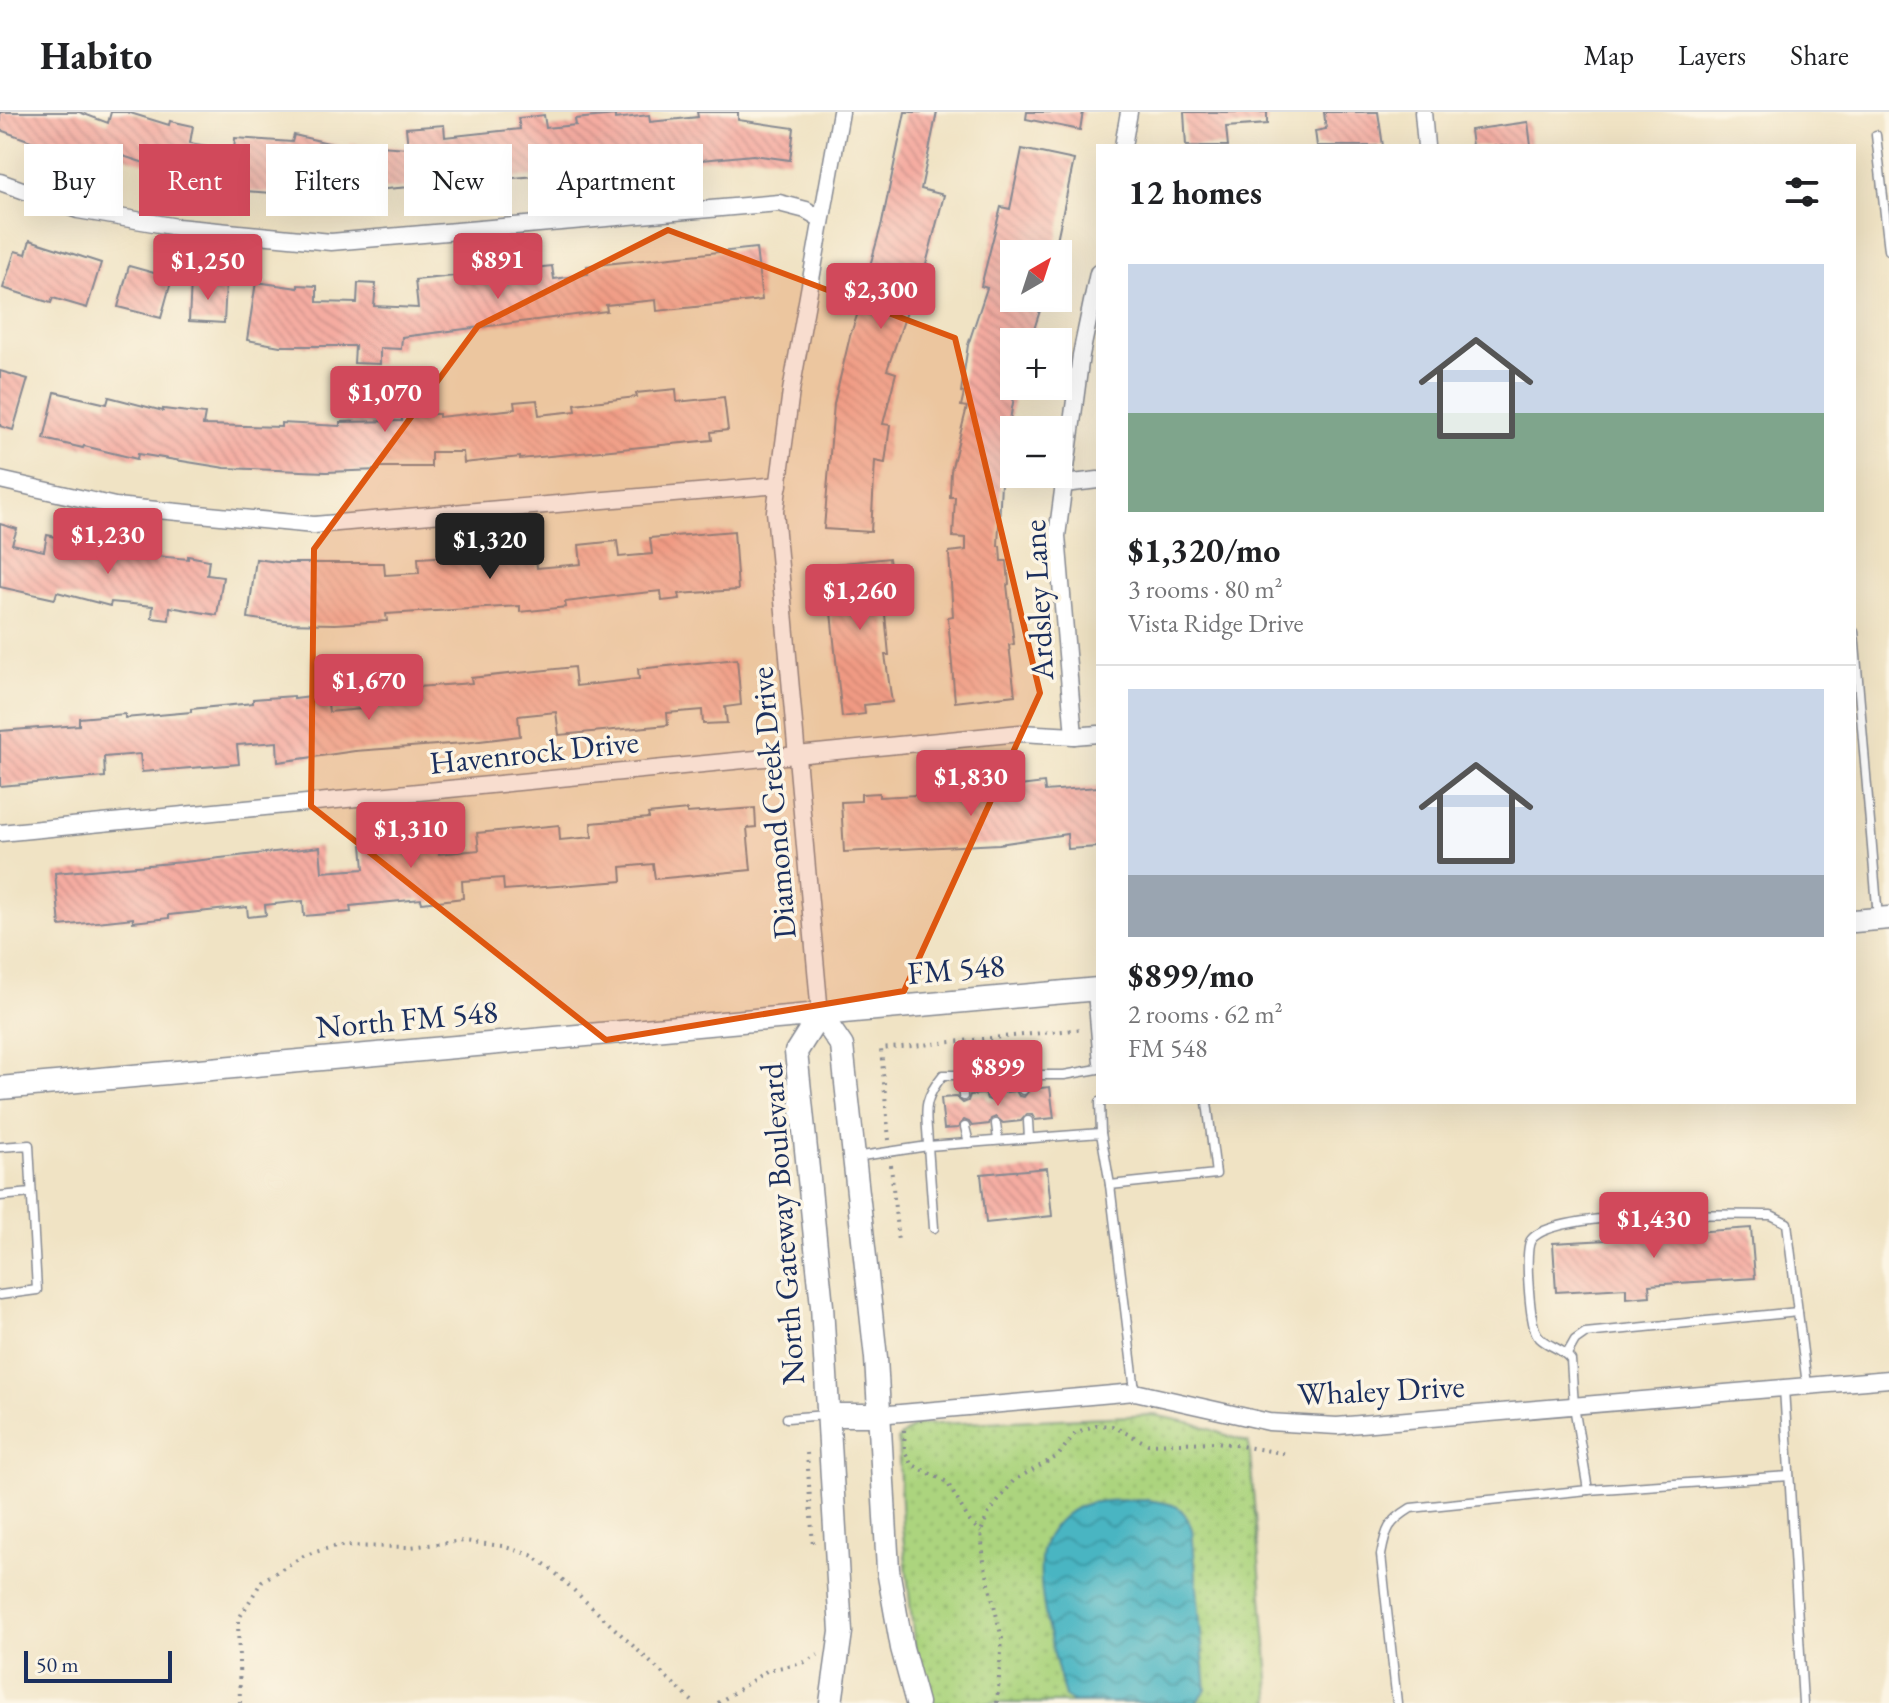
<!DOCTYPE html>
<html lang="en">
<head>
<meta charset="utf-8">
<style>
  body { margin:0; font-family:"EB Garamond",serif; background:#f6f6f6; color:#202124; height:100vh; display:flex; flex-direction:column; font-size:30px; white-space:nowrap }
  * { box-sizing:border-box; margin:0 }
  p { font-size:26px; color:#757577 }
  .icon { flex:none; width:44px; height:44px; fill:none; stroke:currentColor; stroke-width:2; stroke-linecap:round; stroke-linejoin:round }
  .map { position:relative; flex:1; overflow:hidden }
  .side { position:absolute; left:1096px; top:32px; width:760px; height:960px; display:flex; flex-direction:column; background:#fff; border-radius:0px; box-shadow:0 8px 32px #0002 }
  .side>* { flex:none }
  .top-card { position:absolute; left:24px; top:32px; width:760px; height:72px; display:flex; gap:16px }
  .needle { width:52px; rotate:39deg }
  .controls { position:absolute; left:1000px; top:128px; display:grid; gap:16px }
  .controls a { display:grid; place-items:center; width:72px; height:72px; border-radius:0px; background:#fff; box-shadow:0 8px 32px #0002; font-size:40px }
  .scale { position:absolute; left:24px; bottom:20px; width:148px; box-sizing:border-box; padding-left:8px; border:4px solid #1b2f5e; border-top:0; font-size:22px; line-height:28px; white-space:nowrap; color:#1b2f5e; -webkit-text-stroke:6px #fcf5e5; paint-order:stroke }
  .price { position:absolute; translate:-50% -68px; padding:0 18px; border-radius:8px; background:#d1495b; color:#fff; font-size:26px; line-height:52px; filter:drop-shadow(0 2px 4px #0008) }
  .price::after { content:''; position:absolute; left:50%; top:48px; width:24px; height:18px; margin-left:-12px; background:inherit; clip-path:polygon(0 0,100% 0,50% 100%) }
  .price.active { background:#222; color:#fff }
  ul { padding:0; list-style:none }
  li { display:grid; align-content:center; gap:16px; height:424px; padding:0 32px }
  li+li { border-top:2px solid #e0e0e0 }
  li span { display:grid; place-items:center; height:248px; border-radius:0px; color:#555 }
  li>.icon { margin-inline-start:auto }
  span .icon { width:144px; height:144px; fill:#fffc; stroke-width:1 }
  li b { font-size:34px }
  h2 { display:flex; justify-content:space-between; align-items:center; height:96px; padding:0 32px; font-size:34px }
  .chip { padding:0 28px; border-radius:0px; background:#fff; box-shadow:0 8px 32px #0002; font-size:28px; line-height:72px }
  .chip.active { background:#d1495b; color:#fff }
  header { display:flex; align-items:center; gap:48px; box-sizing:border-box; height:112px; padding:0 40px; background:#fff; border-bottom:2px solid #e0e0e0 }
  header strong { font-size:38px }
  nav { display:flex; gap:44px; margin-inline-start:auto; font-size:28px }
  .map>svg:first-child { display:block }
  .grass { fill:url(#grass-dots); stroke:#64826e; stroke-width:2 }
  .water { fill:url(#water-waves); stroke:#327290; stroke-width:2 }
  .building { fill:url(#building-back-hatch) }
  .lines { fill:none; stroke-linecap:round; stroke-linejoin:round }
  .lane-casing { stroke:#868991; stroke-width:11 }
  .street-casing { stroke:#868991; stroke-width:19 }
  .secondary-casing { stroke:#868991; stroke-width:25 }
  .path { stroke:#868991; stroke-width:4; stroke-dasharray:2 6; stroke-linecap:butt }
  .lane { stroke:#fff; stroke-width:8 }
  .street { stroke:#fff; stroke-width:16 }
  .secondary { stroke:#fff; stroke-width:22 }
  .marked { fill:#de5710; fill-opacity:0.2; stroke:#de5710; stroke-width:6; stroke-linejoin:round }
  .labels { text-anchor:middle; stroke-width:7; stroke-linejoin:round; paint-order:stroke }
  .street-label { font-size:32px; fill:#1b2f5e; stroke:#fcf5e5 }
</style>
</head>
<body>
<header>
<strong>Habito</strong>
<nav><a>Map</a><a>Layers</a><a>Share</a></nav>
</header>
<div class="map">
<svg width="1889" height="1591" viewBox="0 0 1889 1591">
  <defs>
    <pattern id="grass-dots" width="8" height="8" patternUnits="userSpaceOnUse" patternTransform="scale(2)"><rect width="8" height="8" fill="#acd47e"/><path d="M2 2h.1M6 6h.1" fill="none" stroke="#93b66f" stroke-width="1.8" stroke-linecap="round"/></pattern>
    <pattern id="water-waves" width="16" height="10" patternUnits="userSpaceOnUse" patternTransform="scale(2)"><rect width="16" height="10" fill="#48b5c2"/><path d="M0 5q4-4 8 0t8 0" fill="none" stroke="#3b94a1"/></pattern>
    <pattern id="building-back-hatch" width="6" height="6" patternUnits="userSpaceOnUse" patternTransform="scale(2)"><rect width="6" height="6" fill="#f5aca1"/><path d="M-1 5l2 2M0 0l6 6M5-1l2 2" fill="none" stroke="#d1948d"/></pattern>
  </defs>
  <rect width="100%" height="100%" fill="#fcf5e5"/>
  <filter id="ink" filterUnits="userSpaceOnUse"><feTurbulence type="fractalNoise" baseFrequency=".0125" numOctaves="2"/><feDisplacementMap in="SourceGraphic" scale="16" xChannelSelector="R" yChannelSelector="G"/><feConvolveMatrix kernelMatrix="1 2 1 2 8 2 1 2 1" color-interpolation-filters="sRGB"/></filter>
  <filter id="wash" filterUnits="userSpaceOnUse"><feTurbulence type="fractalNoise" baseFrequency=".006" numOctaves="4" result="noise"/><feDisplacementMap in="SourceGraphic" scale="32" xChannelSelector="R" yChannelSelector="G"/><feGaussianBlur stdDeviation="1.8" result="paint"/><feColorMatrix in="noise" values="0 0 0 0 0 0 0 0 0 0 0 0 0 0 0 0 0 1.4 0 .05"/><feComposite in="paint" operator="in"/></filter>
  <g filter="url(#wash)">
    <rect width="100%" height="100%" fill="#f0e3c4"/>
    <path class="grass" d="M1154,1303L1193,1311L1249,1331L1271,1591H928L917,1557L902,1413L898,1327L915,1313Z"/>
    <path class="water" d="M1148,1388C1174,1393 1182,1390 1192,1417L1206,1578L1196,1591L1072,1590L1065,1585C1055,1545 1035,1480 1042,1439C1046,1418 1066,1398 1086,1392C1105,1387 1129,1389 1148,1388Z"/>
    <g id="blocks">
      <g class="building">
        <path d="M0,0H79L108,11L111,0H127L169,13L170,9L193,14L190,31L234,39L235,26L292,30L294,23L350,36V32L408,36L406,16L444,13L445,25L520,17L518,6L544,3L546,16L576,13L575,7L615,3V7L649,3L650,10L698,5L697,0H738V8L794,16L790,48L753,43L640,54L638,40L603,43L605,58L466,70L465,59L432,61L434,73L386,77L325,73L323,84L273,72L272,81L245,79V66L205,64L203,77L158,67L160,56L123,44L118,60L0,18Z"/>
        <path d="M905,0H937L921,77L944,83L918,183L913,182L887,258L896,261L883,312L890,313L885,351L875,349L871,420L824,417L834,292L850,224L869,169L866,168L882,111Z"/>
        <path d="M1027,0H1083L1080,18L1026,7Z"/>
        <path d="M1184,0H1267V12L1226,15L1228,34H1186Z"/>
        <path d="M1324,0H1378L1383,34H1317L1315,19L1326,17Z"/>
        <path d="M1528,10L1531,34H1472L1470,18Z"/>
        <path d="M1022,37L1074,48L1054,142L1014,134V186H1044L1030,230H1014V274H1016L1008,319L1013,321L1001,370L998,434H1000L1001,449H1007L1009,472L1007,473L1014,532L1009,533L1015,583L955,590L948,505L953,504L949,440L966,438V426L953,425L955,385H950L951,359L967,295L961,294L964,281L961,280L968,233L987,176L981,174L1001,95L1010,97Z"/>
        <path d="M30,128L101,151L87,196L53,186L51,191L3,176L15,139L26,142Z"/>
        <path d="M756,136L762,188L657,199L656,188L606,193L607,199L402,225L401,237L380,236V252L354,251L355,234H280L247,228L256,170L298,176V173L317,174V190L357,191L358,171L376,172L374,194L418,196L415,168L552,154L554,167L588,162L587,154Z"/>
        <path d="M129,154L172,166L161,206L118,195Z"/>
        <path d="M191,169L226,171L224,211L189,209Z"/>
        <path d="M0,259L28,267L13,318L0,314Z"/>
        <path d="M676,277L677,290L724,285L728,318L711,320L712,328L520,347V345L464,351L463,340H431V355H379V358L326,360L225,356L138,342L137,347L84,334L83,336L44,327L55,280L107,292L109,285L163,299V297L205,302L203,313L281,315V311L340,314V310L402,309V302H439V305L515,297L514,290L537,288L539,303L576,299L575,292L637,285L636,281Z"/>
        <path d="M0,412L17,417L12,432L44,439L47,423L134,442L188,447V444L209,448L207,463L223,465L217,503L170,495L169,508L152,506L153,494L111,490L110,494L57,480L55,487L0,475Z"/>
        <path d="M734,419L738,478L679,482L680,487L662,489L661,479L622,483L565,490L566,495L520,500V494L386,502L387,509L335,512L282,511L248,506L256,447L284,451H384L385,463L419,461L418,446L514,441V438L535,436L537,456L581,452L579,433L617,429L619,445L652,442L650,426Z"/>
        <path d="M889,446L893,481L883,482L889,543H885L892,590L864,593L865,602L842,605L826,453Z"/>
        <path d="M737,547L741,593L725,595L727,611L703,612L702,598L667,601L668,613L559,623L556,600L518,604L520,624L464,631L355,639L278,650L277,630L237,633L239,652L142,660L140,642L104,645L105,665L0,674V619L79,613V606L125,602V606L191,600V597L253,591V587L294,584V587L327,583L329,600L361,597V590L418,586L417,575L472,571L471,566L574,555L576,574L639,567L638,557Z"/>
        <path d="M993,671L994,677L1044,671L1045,679L1098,675V735L1068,737L1067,722L999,732L844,740L841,690L861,689V682L879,681V685L956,681L955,674Z"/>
        <path d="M755,696L756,715L747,716L751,758L655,767L653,752L621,755L622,769L597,771L504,778L503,766L462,769L463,786L422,791L421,787L350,794L351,800L304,804L303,789L265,793L266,803L248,805L247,795L169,803V806L133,810V806L60,814L55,761L184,750L320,735L322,760L364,757L362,733L437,725L439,742L479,738L477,721L559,713L560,728L592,725L591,711L649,706L648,702L687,698V701Z"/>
        <path d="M1050,975L1054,1006L1035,1008L1032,1003L1027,1002L1021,1009L1003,1011L996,1005L991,1007L989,1012L972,1014L969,1010L964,1008L958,1016L944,1017L941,986L956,985L963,991L968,989L970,983L985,982L987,987L992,989L997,987L999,981L1016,979L1019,984L1024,985L1030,977Z"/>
        <path d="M1047,1056L1052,1104L986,1111L981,1062Z"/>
        <path d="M1664,1113V1122L1751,1116L1755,1166L1649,1173L1650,1184L1626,1186V1176L1556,1180L1553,1131L1626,1127V1115Z"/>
      </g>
    </g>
  </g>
  <g filter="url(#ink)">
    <use href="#blocks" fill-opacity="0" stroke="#868991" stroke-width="2"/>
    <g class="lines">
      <g class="lane-casing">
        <g id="lane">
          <path d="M1876,23L1889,138"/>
          <path d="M1854,520L1878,806"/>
          <path d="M1092,880L1098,951"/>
          <path d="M961,962L963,984"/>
          <path d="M989,963L992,982"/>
          <path d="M1022,963L1023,978"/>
          <path d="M1100,990L1101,1021"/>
          <path d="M1028,1009L1029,1026"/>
          <path d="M996,1012L998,1028"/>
          <path d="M965,1015L969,1031"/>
          <path d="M0,1035L29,1033L37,1178L0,1183"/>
          <path d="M855,1045L928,1034C927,1001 920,991 943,963H1064L1098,957"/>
          <path d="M1110,1073L1216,1062L1207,990"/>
          <path d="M0,1084L31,1081"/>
          <path d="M934,1116L928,1034L1101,1021L1110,1073L1135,1279"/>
          <path d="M1567,1242L1575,1228L1585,1221L1798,1200"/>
          <path d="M1784,1276L1803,1591"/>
          <path d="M787,1306L826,1303"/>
          <path d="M1588,1378L1789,1364"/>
          <path d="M1397,1591L1381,1443C1386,1417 1388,1410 1411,1396L1588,1378L1574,1294L1571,1248C1562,1234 1540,1234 1535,1218C1530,1204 1524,1139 1531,1128C1554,1097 1729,1103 1771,1103L1787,1111L1807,1273"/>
        </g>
      </g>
      <g class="street-casing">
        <g id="street">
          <path d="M1423,0L1426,34"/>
          <path d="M1123,34L1129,0"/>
          <path d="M0,70L78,98L177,115L331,130L779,91L806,98L821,107"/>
          <path d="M0,368L115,394L314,413L779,373"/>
          <path d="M1064,372L1098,368"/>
          <path d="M1074,624L1057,424L1081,243L1098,161"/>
          <path d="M0,721L1020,621L1074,624L1098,622"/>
          <path d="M820,902L775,399L791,279L841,0"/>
          <path d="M878,1303L1135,1280L1269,1310L1337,1314L1889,1267"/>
        </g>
      </g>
      <g class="secondary-casing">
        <g id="secondary">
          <path d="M1854,809L1889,806"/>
          <path d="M820,902L842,934L876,1246L888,1458L902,1536L917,1591"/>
          <path d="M820,902L796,940L822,1194L841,1520L831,1591"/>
          <path d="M0,976L1098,877"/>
          <path d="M829,1303H878"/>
        </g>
      </g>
      <g class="path">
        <path d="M889,1028L881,937L1083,917"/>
        <path d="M891,1053L898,1130"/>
        <path d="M904,1318L905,1340L911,1352L947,1370L970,1410L981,1420"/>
        <path d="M807,1341L813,1435"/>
        <path d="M240,1591L238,1508L262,1469L305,1443L336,1434L410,1435L464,1429L502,1434L531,1443L549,1455L694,1591"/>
        <path d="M718,1591L768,1558L803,1551L818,1543"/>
        <path d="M997,1591L1002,1527L984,1450L981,1420L987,1404L1014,1368L1058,1344L1075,1321L1096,1313L1112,1314L1148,1332L1217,1330L1288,1342"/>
      </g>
      <use href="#lane" class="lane"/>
      <use href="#street" class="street"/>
      <use href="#secondary" class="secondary"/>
    </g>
  </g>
  <path class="marked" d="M668,118L955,226L1040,581L904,879L606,928L311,694L314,437L478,214Z"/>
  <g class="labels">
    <g class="street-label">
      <text transform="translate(1038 488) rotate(-93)" y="11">Ardsley Lane</text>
      <text transform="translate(534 640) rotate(-6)" y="11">Havenrock Drive</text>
      <text transform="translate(773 691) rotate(-95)" y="11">Diamond Creek Drive</text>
      <text transform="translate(956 857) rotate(-5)" y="11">FM 548</text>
      <text transform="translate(407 907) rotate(-5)" y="11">North FM 548</text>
      <text transform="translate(782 1112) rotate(-94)" y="11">North Gateway Boulevard</text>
      <text transform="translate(1381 1278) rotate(-3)" y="11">Whaley Drive</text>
    </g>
  </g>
</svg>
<div class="controls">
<a><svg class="needle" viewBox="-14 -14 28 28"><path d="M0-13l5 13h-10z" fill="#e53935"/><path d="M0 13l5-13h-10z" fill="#757577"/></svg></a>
<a>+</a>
<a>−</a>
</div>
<div class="scale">50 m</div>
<b class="price" style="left:498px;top:189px">$891</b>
<b class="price" style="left:208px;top:190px">$1,250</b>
<b class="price" style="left:881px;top:219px">$2,300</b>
<b class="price" style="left:385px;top:322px">$1,070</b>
<b class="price" style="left:108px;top:464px">$1,230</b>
<b class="price active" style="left:490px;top:469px">$1,320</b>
<b class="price" style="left:860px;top:520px">$1,260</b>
<b class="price" style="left:369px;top:610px">$1,670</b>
<b class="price" style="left:971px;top:706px">$1,830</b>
<b class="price" style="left:411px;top:758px">$1,310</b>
<b class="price" style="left:998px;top:996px">$899</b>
<b class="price" style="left:1654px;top:1148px">$1,430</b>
<div class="top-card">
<a class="chip">Buy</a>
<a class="chip active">Rent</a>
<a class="chip">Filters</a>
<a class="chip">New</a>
<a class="chip">Apartment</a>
</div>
<section class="side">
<h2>12 homes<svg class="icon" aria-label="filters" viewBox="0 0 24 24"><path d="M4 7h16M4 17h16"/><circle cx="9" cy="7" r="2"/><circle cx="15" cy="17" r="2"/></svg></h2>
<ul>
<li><span style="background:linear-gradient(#c9d6e8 60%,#7fa58c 0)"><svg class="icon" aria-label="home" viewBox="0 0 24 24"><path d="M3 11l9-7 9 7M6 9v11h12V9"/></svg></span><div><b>$1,320/mo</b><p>3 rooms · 80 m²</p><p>Vista Ridge Drive</p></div></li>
<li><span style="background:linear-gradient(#c9d6e8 75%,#9aa5b1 0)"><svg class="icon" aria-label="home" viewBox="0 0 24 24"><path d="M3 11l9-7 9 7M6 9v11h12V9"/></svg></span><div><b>$899/mo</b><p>2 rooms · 62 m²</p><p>FM 548</p></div></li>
</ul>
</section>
</div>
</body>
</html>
